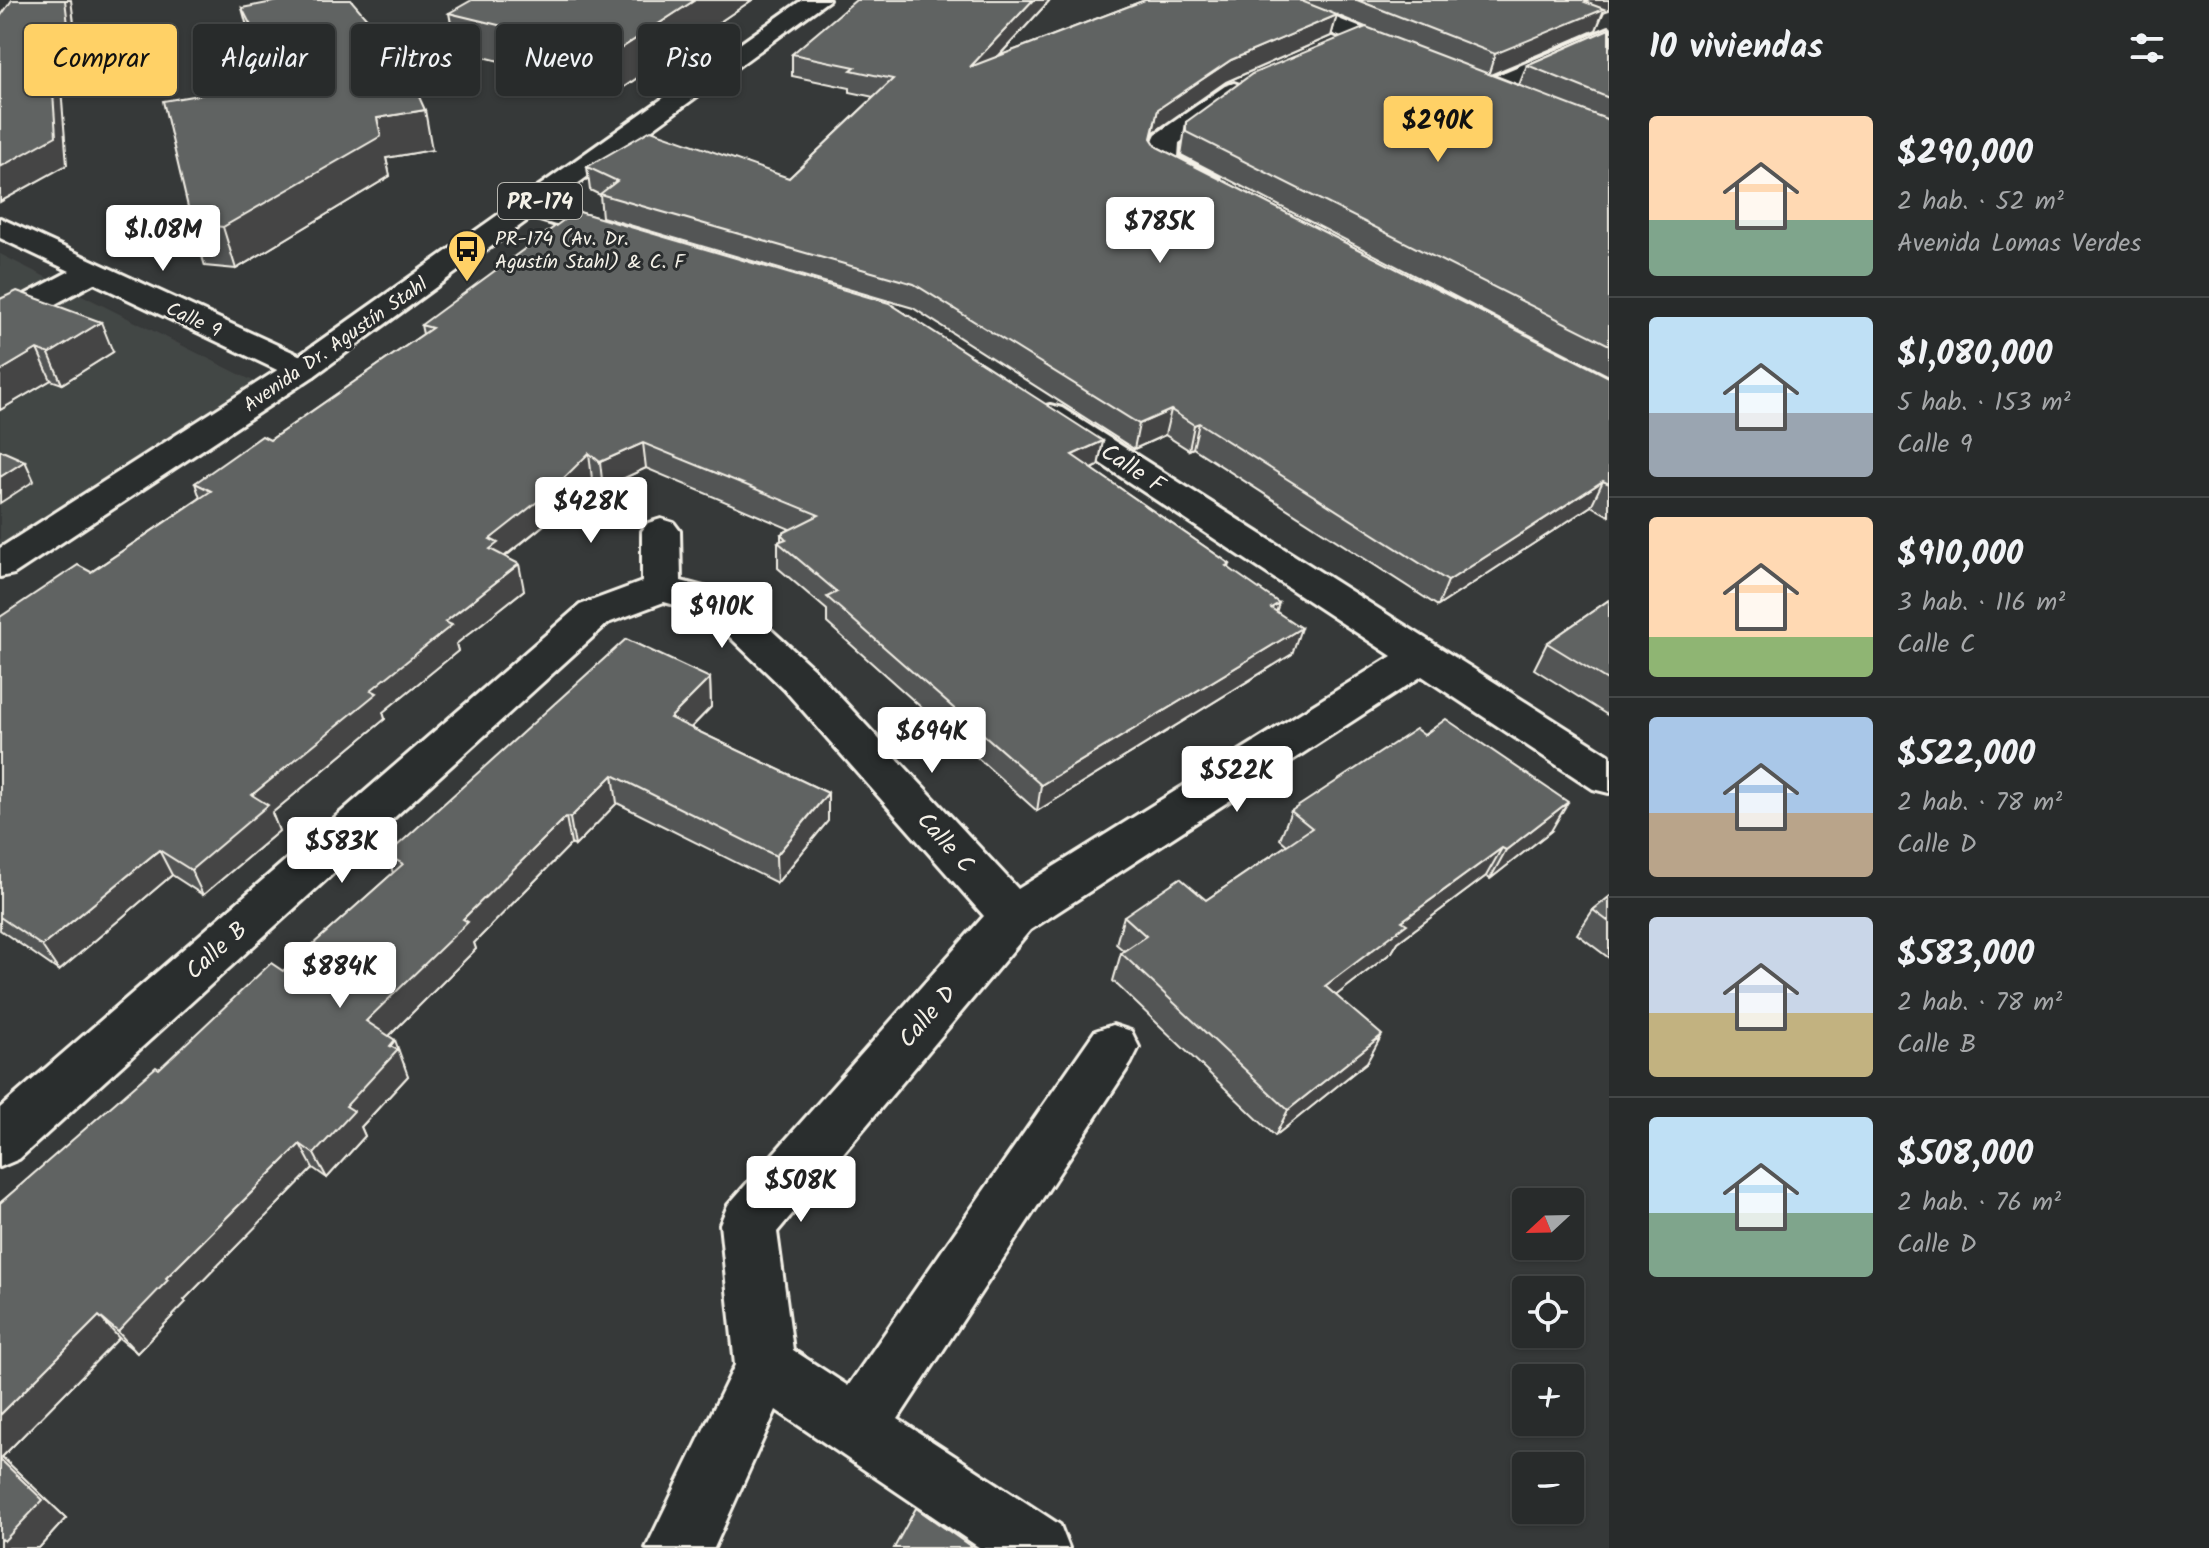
<!DOCTYPE html>
<html lang="es">
<head>
<meta charset="utf-8">
<style>
  body { margin:0; font-family:Kalam,sans-serif; background:#303333; color:#f1f3f6; height:100vh; display:flex; flex-direction:column; font-size:30px; white-space:nowrap }
  * { box-sizing:border-box; margin:0 }
  p { font-size:26px; color:#a5a7a9 }
  .icon { flex:none; width:44px; height:44px; fill:none; stroke:currentColor; stroke-width:2; stroke-linecap:round; stroke-linejoin:round }
  .map { position:relative; flex:1; overflow:hidden }
  .details { display:flex; flex-direction:column; background:#282b2b; width:600px }
  .details>* { flex:none }
  .top-card { position:absolute; left:24px; top:24px; width:760px; height:72px; display:flex; gap:16px }
  .needle { width:52px; rotate:248deg }
  .buttons { position:absolute; left:1512px; top:1188px; display:grid; gap:16px }
  .buttons a { display:grid; place-items:center; width:72px; height:72px; border-radius:8px; background:#282b2b; box-shadow:0 2px 6px #0004,0 0 0 2px #444747; font-size:40px }
  .price { position:absolute; translate:-50% -68px; padding:0 18px; border-radius:8px; background:#fff; color:#222; font-size:26px; line-height:52px; filter:drop-shadow(0 2px 4px #0008) }
  .price::after { content:''; position:absolute; left:50%; top:48px; width:24px; height:18px; margin-left:-12px; background:inherit; clip-path:polygon(0 0,100% 0,50% 100%) }
  .price.current { background:#ffd166; color:#111 }
  ul { padding:0; list-style:none }
  li { display:flex; align-items:center; gap:24px; height:200px; padding:0 40px }
  li+li { border-top:2px solid #444747 }
  li span { display:grid; place-items:center; flex:none; width:224px; height:160px; border-radius:8px; color:#555 }
  li>.icon { margin-inline-start:auto }
  span .icon { width:96px; height:96px; fill:#fffc; stroke-width:1 }
  li b { font-size:34px }
  h2 { display:flex; justify-content:space-between; align-items:center; height:96px; padding:0 40px; font-size:34px }
  .pill { padding:0 28px; border-radius:8px; background:#282b2b; box-shadow:0 2px 6px #0004,0 0 0 2px #444747; font-size:28px; line-height:72px }
  .pill.current { background:#ffd166; color:#111 }
  main { display:flex; flex:1; min-height:0 }
  .map>svg:first-child { display:block }
  .built { fill:#434645 }
  .lines { fill:none; stroke-linecap:round; stroke-linejoin:round }
  .minor-casing { stroke:#f4f1e8; stroke-width:6 }
  .highway-casing { stroke:#f4f1e8; stroke-width:6 }
  .minor { fill:#2a2d2e; fill-rule:evenodd }
  .highway { fill:#2a2d2e; fill-rule:evenodd }
  .wall { fill:#535554; stroke:#f4f1e8; stroke-width:2 }
  .shaded-wall { fill:#444545; stroke:#f4f1e8; stroke-width:2 }
  .building { fill:#616362; stroke:#f4f1e8; stroke-width:2 }
  .labels { text-anchor:middle; stroke-width:6; stroke-linejoin:round; paint-order:stroke }
  .far-poi-label { font-size:20px; fill:#f4f1e8; stroke:#2a2d2e; text-anchor:start }
  .far-street-label { font-size:20px; fill:#f4f1e8; stroke:#2a2d2e }
  .shield { fill:#2a2d2e; stroke:#b7b6b0; stroke-width:2 }
  .shield-label { font-size:22px; font-weight:bold; fill:#f4f1e8 }
  .street-label { font-size:24px; fill:#f4f1e8; stroke:#2a2d2e }
</style>
</head>
<body>
<main>
<div class="map">
<svg width="1609" height="1548" viewBox="0 0 1609 1548">
  <rect width="100%" height="100%" fill="#363939"/>
  <filter id="ink" filterUnits="userSpaceOnUse"><feTurbulence type="fractalNoise" baseFrequency=".0125" numOctaves="2"/><feDisplacementMap in="SourceGraphic" scale="16" xChannelSelector="R" yChannelSelector="G"/><feConvolveMatrix kernelMatrix="1 2 1 2 8 2 1 2 1" color-interpolation-filters="sRGB"/></filter>
  <g filter="url(#ink)">
    <path class="built" d="M0,254L257,383L0,549Z"/>
    <g class="lines">
      <g class="minor-casing">
        <g id="minor">
          <path d="M1258,0H1291L1414,49L1417,54L1414,59H1396L1262,5Z"/>
          <path d="M1609,28V44L1497,93H1479L1475,88L1479,83Z"/>
          <path d="M1234,83L1243,86L1247,91L1243,96L1179,143L1178,157L1219,178L1223,184L1219,190C1197,195 1174,177 1154,167L1150,161L1153,140L1156,134L1225,86Z"/>
          <path d="M529,199L632,230L637,236L632,242L622,245L519,214L515,208L519,202Z"/>
          <path d="M0,218L314,362L319,369L314,376L302,379L290,376L94,283L11,328L0,331V308L70,271L0,238Z"/>
          <path d="M1050,405L1062,408L1609,755V793L1593,789L1422,676L1030,930L777,1232L793,1350L848,1386L1095,1031L1113,1025L1131,1031L1139,1047L1131,1063L898,1419L1060,1525L1069,1548H980L776,1410L714,1548H646L735,1365L720,1224L728,1205L984,916L784,689L705,613L664,602L608,623L19,1159L0,1167V1108L580,605L642,582V531L648,523L661,519L674,523L680,531L681,581L733,595L814,669L1018,889L1392,656L1038,422L1033,415L1038,408Z"/>
        </g>
      </g>
      <g class="highway-casing">
        <path id="highway" d="M802,0H829L314,376L14,574L0,577V548L290,362Z"/>
      </g>
      <use href="#minor" class="minor"/>
      <use href="#highway" class="highway"/>
    </g>
    <g class="wall">
      <path d="M752,0L618,91L456,50L449,13Z"/>
      <path d="M1050,0L999,56L1145,0H1609L1596,30L1491,74L1519,85L1527,65L1609,29V376L1181,155L1186,122L1366,27L1337,15L1331,36L1226,82L1154,132L1152,140L1157,147L1609,377V516L1591,506L1438,606L1193,448L1189,450L1165,435L1134,449L913,308L602,217L600,195L590,190L587,167L789,178L874,97L850,92V88L792,76V54Z"/>
      <path d="M242,8L432,150L386,158L390,176L236,269L205,266L192,224L271,82L252,45Z"/>
      <path d="M0,299L113,352L62,384L51,380L0,410Z"/>
      <path d="M421,325L1103,441L1098,466L1092,469L1230,564L1229,568L1276,612L1292,654L1037,811L827,623V610L778,568V542L781,541V534L790,529L646,468L603,488L592,479L555,516L505,557L524,590L456,644L458,651L383,712L385,719L272,813L279,831L203,895L172,875L59,971L0,930V617L91,572L200,498L195,483L270,440L423,334Z"/>
      <path d="M1609,600V716L1534,669L1547,643Z"/>
      <path d="M710,678L711,707L691,728L828,793V821L777,883L617,803L575,846L571,844L474,943L476,949L389,1036L405,1066L404,1067L408,1076L361,1127L365,1136L327,1178L313,1168L184,1300L186,1302L137,1353L119,1338L2,1457L66,1518L39,1548H0V1203L159,1069L283,971L393,873L387,855Z"/>
      <path d="M1291,811L1551,831L1490,879L1486,876L1398,942L1392,952L1336,995L1367,1062L1275,1136L1113,981L1121,953L1124,951L1116,944L1124,916L1206,900L1287,845L1280,839Z"/>
      <path d="M1609,897V958L1577,934L1593,910Z"/>
    </g>
    <g class="shaded-wall">
      <path d="M65,0H71L79,60L59,62L67,165L0,202V167L49,35Z"/>
      <path d="M695,0H752L618,91L614,53Z"/>
      <path d="M1033,0H1050L968,89L970,67Z"/>
      <path d="M1589,0H1609V10L1603,12L1596,30L1488,76L1495,54Z"/>
      <path d="M1337,15L1331,36L1226,82L1154,132L1147,161L1158,109L1231,60Z"/>
      <path d="M425,110L432,150L386,158L390,176L236,269L223,227L377,118Z"/>
      <path d="M101,322L113,352L62,384L49,354Z"/>
      <path d="M37,349L51,380L0,410V371Z"/>
      <path d="M1171,410L1165,435L1134,449L1139,424Z"/>
      <path d="M1199,423L1193,448L1189,450L1194,425Z"/>
      <path d="M1103,441L1098,466L1068,481L1072,455Z"/>
      <path d="M643,443L646,468L603,488L600,462Z"/>
      <path d="M589,453L592,479L555,516L501,559L490,549V539Z"/>
      <path d="M25,461L34,481L0,503V477Z"/>
      <path d="M1603,481L1591,506L1438,606L1448,581Z"/>
      <path d="M519,564L524,590L456,644L458,651L383,712L385,719L272,813L279,831L203,895L191,870L252,795L445,622Z"/>
      <path d="M1279,603L1271,629V608Z"/>
      <path d="M1301,628L1292,654L1037,811L1041,785Z"/>
      <path d="M710,678L711,707L673,746L670,718Z"/>
      <path d="M613,775L617,803L575,846L570,818Z"/>
      <path d="M828,793V821L777,883L776,856Z"/>
      <path d="M1568,802L1551,831L1490,879L1506,850Z"/>
      <path d="M566,817L571,844L474,943L476,949L377,1048L366,1021L463,919Z"/>
      <path d="M1502,848L1486,876L1398,942L1392,952L1312,1014L1325,986L1402,921Z"/>
      <path d="M159,850L172,875L59,971L42,946Z"/>
      <path d="M1382,1035L1367,1062L1275,1136L1288,1110Z"/>
      <path d="M395,1040L408,1076L361,1127L365,1136L327,1178L314,1154L346,1106Z"/>
      <path d="M300,1144L313,1168L184,1300L186,1302L137,1353L118,1332L166,1278Z"/>
      <path d="M99,1316L119,1338L2,1457L66,1518L39,1548H0V1415Z"/>
    </g>
    <g class="building">
      <path d="M12,0H65L69,33L49,35L56,136L0,167V17Z"/>
      <path d="M283,0H351L402,59L425,110L377,118L381,136L223,227L192,224L163,101L279,81L242,8Z"/>
      <path d="M472,0H695L614,53L449,13Z"/>
      <path d="M856,0H1033L970,67L1145,0H1299L1337,15L1231,60L1158,109L1151,138L1157,147L1609,377V484L1603,481L1448,581L1199,423L1194,425L1171,410L1139,424L914,284L600,194L617,181L587,167L651,130L789,178L893,79L851,70L855,67L792,54Z"/>
      <path d="M1357,0H1589L1585,2L1604,9L1495,54Z"/>
      <path d="M1366,27L1609,120V345L1186,132V122L1252,74Z"/>
      <path d="M1609,29V98L1527,65Z"/>
      <path d="M576,211L889,303L1103,441L1072,455L1230,564L1226,566L1279,603L1271,608L1301,628L1041,785L827,597L837,592L778,542L786,539L781,534L819,515L643,443L600,462L589,453L551,491L490,539L498,543L490,549L519,564L445,622L452,625L371,690L377,693L252,795L268,805L191,870L159,850L42,946L0,917V617L78,565L91,572L211,491L195,483L262,436L270,440L432,328L421,325Z"/>
      <path d="M17,291L101,322L49,354L37,349L0,371V299Z"/>
      <path d="M0,450L25,461L0,477Z"/>
      <path d="M1609,600V681L1547,643Z"/>
      <path d="M626,639L710,678L670,718L828,793L776,856L613,775L570,818L566,817L463,919L468,922L366,1021L395,1040L390,1046L398,1050L346,1106L354,1111L314,1154L300,1144L166,1278L168,1280L118,1332L99,1316L0,1415V1203L156,1067L159,1069L271,963L283,971L403,864L387,855Z"/>
      <path d="M1446,719L1568,802L1506,850L1502,848L1402,921L1407,924L1325,986L1382,1035L1288,1110L1121,953L1146,936L1124,916L1180,878L1206,900L1312,828L1291,811L1416,729L1424,735Z"/>
      <path d="M1609,897V922L1593,910Z"/>
      <path d="M0,1459L43,1500L4,1541L2,1539L0,1541Z"/>
      <path d="M916,1508L973,1548H894Z"/>
    </g>
  </g>
  <defs>
    <g id="bus-pin" transform="scale(2)"><path d="M0 17L-7.5 6A9.5 9.5 0 1 1 7.5 6Z" fill="#ffd166" stroke="#2a2d2e"/><path d="M-5-6H5V4H4V6H2V4H-2V6H-4V4H-5ZM-3.5-4V0h7V-4ZM-3.5 1.2v1.5H-2V1.2ZM2 1.2v1.5H3.5V1.2Z" fill="#111"/></g>
  </defs>
  <g fill-rule="evenodd">
    <use href="#bus-pin" x="467" y="249"/>
  </g>
  <g class="labels">
    <g class="far-poi-label">
      <text x="495" y="245">PR-174 (Av. Dr.<tspan x="495" dy="23">Agustín Stahl) &amp; C. F</tspan></text>
    </g>
    <g class="far-street-label">
      <text transform="translate(194 319) rotate(25)" y="7">Calle 9</text>
      <text transform="translate(335 344) rotate(-35)" y="7">Avenida Dr. Agustín Stahl</text>
    </g>
    <rect class="shield" x="498" y="183" width="84" height="36" rx="6"/>
    <g class="shield-label">
      <text x="540" y="209">PR-174</text>
    </g>
    <g class="street-label">
      <text transform="translate(1133 468) rotate(33)" y="8">Calle F</text>
      <text transform="translate(946 842) rotate(48)" y="8">Calle C</text>
      <text transform="translate(216 950) rotate(-42)" y="8">Calle B</text>
      <text transform="translate(927 1016) rotate(-49)" y="8">Calle D</text>
    </g>
  </g>
</svg>
<div class="buttons">
<a><svg class="needle" viewBox="-14 -14 28 28"><path d="M0-13l5 13h-10z" fill="#e53935"/><path d="M0 13l5-13h-10z" fill="#a5a7a9"/></svg></a>
<a><svg class="icon" aria-label="locate" viewBox="0 0 24 24"><circle cx="12" cy="12" r="6"/><path d="M12 2v4M12 18v4M2 12h4M18 12h4"/></svg></a>
<a>+</a>
<a>−</a>
</div>
<b class="price current" style="left:1438px;top:164px">$290K</b>
<b class="price" style="left:1160px;top:265px">$785K</b>
<b class="price" style="left:163px;top:273px">$1.08M</b>
<b class="price" style="left:591px;top:545px">$428K</b>
<b class="price" style="left:722px;top:650px">$910K</b>
<b class="price" style="left:932px;top:775px">$694K</b>
<b class="price" style="left:1237px;top:814px">$522K</b>
<b class="price" style="left:342px;top:885px">$583K</b>
<b class="price" style="left:340px;top:1010px">$884K</b>
<b class="price" style="left:801px;top:1224px">$508K</b>
<div class="top-card">
<a class="pill current">Comprar</a>
<a class="pill">Alquilar</a>
<a class="pill">Filtros</a>
<a class="pill">Nuevo</a>
<a class="pill">Piso</a>
</div>
</div>
<section class="details">
<h2>10 viviendas<svg class="icon" aria-label="filters" viewBox="0 0 24 24"><path d="M4 7h16M4 17h16"/><circle cx="9" cy="7" r="2"/><circle cx="15" cy="17" r="2"/></svg></h2>
<ul>
<li><span style="background:linear-gradient(#ffd9b3 65%,#7fa58c 0)"><svg class="icon" aria-label="home" viewBox="0 0 24 24"><path d="M3 11l9-7 9 7M6 9v11h12V9"/></svg></span><div><b>$290,000</b><p>2 hab. · 52 m²</p><p>Avenida Lomas Verdes</p></div></li>
<li><span style="background:linear-gradient(#bfe0f5 60%,#9aa5b1 0)"><svg class="icon" aria-label="home" viewBox="0 0 24 24"><path d="M3 11l9-7 9 7M6 9v11h12V9"/></svg></span><div><b>$1,080,000</b><p>5 hab. · 153 m²</p><p>Calle 9</p></div></li>
<li><span style="background:linear-gradient(#ffd9b3 75%,#8fb573 0)"><svg class="icon" aria-label="home" viewBox="0 0 24 24"><path d="M3 11l9-7 9 7M6 9v11h12V9"/></svg></span><div><b>$910,000</b><p>3 hab. · 116 m²</p><p>Calle C</p></div></li>
<li><span style="background:linear-gradient(#a9c7e8 60%,#b9a48a 0)"><svg class="icon" aria-label="home" viewBox="0 0 24 24"><path d="M3 11l9-7 9 7M6 9v11h12V9"/></svg></span><div><b>$522,000</b><p>2 hab. · 78 m²</p><p>Calle D</p></div></li>
<li><span style="background:linear-gradient(#c9d6e8 60%,#c2b280 0)"><svg class="icon" aria-label="home" viewBox="0 0 24 24"><path d="M3 11l9-7 9 7M6 9v11h12V9"/></svg></span><div><b>$583,000</b><p>2 hab. · 78 m²</p><p>Calle B</p></div></li>
<li><span style="background:linear-gradient(#bfe0f5 60%,#7fa58c 0)"><svg class="icon" aria-label="home" viewBox="0 0 24 24"><path d="M3 11l9-7 9 7M6 9v11h12V9"/></svg></span><div><b>$508,000</b><p>2 hab. · 76 m²</p><p>Calle D</p></div></li>
</ul>
</section>
</main>
</body>
</html>
